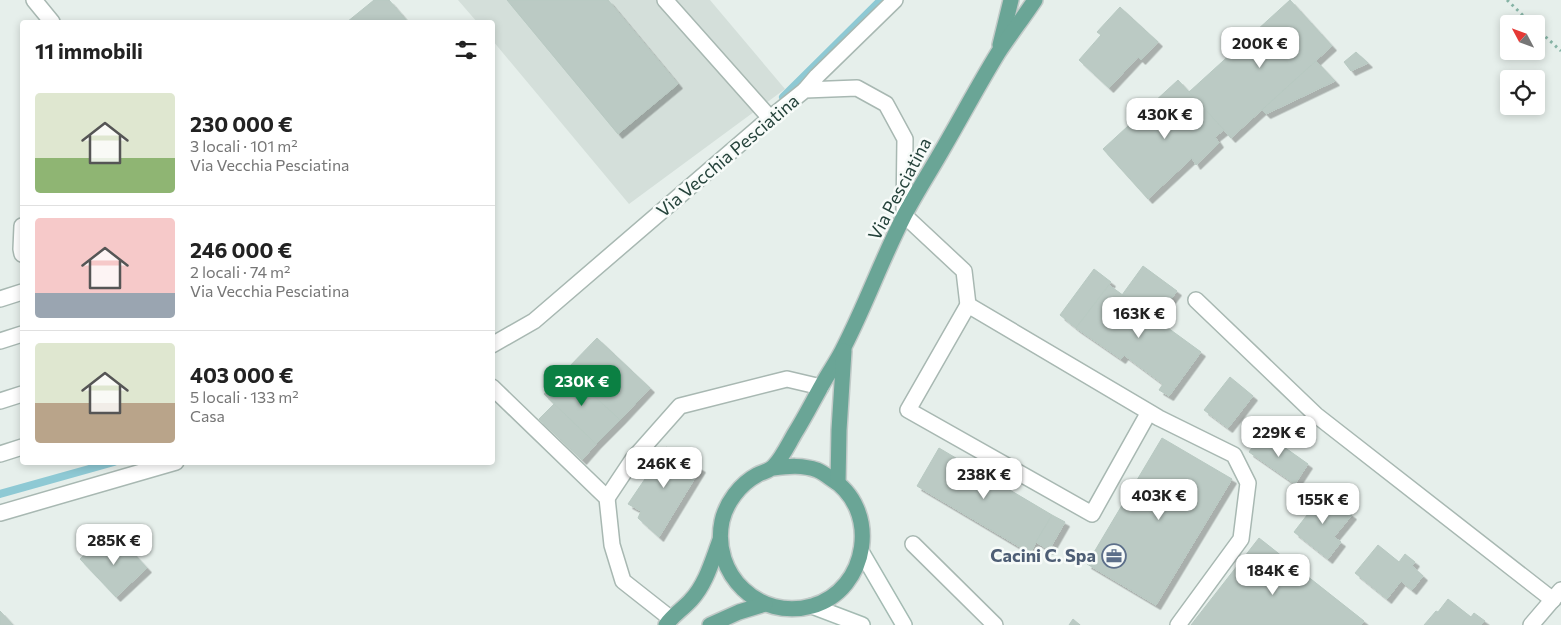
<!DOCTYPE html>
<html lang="it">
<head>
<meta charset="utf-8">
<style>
  body { margin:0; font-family:Commissioner,sans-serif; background:#f6f6f6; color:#222; height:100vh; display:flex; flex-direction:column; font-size:19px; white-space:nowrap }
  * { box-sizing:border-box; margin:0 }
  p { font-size:16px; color:#767676 }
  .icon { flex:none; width:28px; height:28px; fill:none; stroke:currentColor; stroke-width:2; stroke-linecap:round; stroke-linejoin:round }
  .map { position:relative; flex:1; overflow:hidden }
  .sheet { position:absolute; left:20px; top:20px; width:475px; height:445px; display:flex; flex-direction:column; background:#fff; border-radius:5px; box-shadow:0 2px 8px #0003 }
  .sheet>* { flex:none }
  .needle { width:32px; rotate:311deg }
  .tools { position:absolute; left:1500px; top:15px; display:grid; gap:10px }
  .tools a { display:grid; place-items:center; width:45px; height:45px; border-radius:5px; background:#fff; box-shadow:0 2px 8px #0003; font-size:25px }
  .price { position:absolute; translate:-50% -42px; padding:0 11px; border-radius:10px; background:#fff; color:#222; font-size:16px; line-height:32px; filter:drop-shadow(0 1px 2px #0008) }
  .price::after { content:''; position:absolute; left:50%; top:30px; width:15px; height:11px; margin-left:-8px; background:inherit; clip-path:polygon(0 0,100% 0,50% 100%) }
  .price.selected { background:#0b8043; color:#fff }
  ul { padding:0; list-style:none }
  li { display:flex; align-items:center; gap:15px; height:125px; padding:0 15px }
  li+li { border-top:1px solid #e0e0e0 }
  li span { display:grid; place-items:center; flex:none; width:140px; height:100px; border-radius:5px; color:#555 }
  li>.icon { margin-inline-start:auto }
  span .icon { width:60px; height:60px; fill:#fffc; stroke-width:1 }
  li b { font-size:21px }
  h2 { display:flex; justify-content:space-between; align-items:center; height:60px; padding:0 15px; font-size:21px }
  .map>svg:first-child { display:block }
  .built { fill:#d4dfda }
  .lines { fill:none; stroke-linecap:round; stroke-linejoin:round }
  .stream { stroke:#8ec9d4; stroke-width:8 }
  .building { fill:#bbcac4; stroke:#b8c9c2; filter:url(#shadow) }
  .service-casing { stroke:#a8b8b2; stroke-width:18 }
  .minor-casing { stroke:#a8b8b2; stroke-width:18 }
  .secondary-casing { stroke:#a4bbb3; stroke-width:18 }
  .primary-casing { stroke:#c2cac8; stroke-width:18 }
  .path { stroke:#86b3a5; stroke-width:3; stroke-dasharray:2.5 4; stroke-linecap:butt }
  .service { stroke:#fff; stroke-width:15 }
  .minor { stroke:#fff; stroke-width:15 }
  .secondary { stroke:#fff; stroke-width:15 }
  .primary { stroke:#6aa596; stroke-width:15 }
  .labels { text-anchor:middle; stroke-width:5; stroke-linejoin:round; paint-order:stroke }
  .street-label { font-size:18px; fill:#24423a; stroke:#f7fbf9 }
  .service-label { font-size:18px; font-weight:bold; fill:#4e5e75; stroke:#f7fbf9; text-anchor:end }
</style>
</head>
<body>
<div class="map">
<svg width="1561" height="625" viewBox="0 0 1561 625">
  <defs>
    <filter id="shadow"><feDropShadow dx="4.5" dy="4.5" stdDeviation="0" flood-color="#0004"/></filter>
  </defs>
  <rect width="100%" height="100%" fill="#e6efeb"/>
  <path class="built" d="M458,0H710L785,89L629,204L493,41L492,22H477Z"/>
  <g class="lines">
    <g class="stream">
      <path d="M783,97L881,0"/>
      <path d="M0,494L114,462"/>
    </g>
  </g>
  <g class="building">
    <path d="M374,0H389L408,22H347Z"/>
    <path d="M507,0H608L678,84L618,134Z"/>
    <path d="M1290,0L1332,46L1231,138L1189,92Z"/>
    <path d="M1120,7L1158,42L1141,60L1138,57L1109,88L1079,60L1101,35L1097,32Z"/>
    <path d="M1356,52L1368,63L1351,71L1344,62Z"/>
    <path d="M1316,61L1335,81L1266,114L1262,110Z"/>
    <path d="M1178,80L1224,130L1215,137L1219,143L1196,165L1192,158L1148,199L1103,149Z"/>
    <path d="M1143,266L1177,291L1156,319L1122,295Z"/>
    <path d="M1094,269L1111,282L1076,328L1060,315Z"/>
    <path d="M1109,285L1201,352L1169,396L1159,390L1163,384L1124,355L1121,359L1076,328Z"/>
    <path d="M597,338L650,388L620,420L566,370Z"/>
    <path d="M566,370L620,420L596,444L544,394Z"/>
    <path d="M1230,377L1253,396L1228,428L1204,410Z"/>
    <path d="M554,404L596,444L582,460L539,419Z"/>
    <path d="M1263,432L1308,464L1295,484L1249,452Z"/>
    <path d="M1162,438L1232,479L1156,605L1087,564Z"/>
    <path d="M666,447L701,468L659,537L638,518L641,511L628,504L649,473L644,470L652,459L656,462Z"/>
    <path d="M939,448L1052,515L1030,553L917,486Z"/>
    <path d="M1316,491L1341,511L1343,508L1352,515L1334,537L1341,542L1328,559L1294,532L1314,506L1308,502Z"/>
    <path d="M1052,515L1065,522L1049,550L1036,542Z"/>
    <path d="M119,538L147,568L116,597L80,559L95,544L103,553Z"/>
    <path d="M1259,538L1364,621L1361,625H1191Z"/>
    <path d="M1378,545L1399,562L1405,554L1415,562L1412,566L1423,576L1412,590L1401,581L1387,599L1355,573Z"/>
    <path d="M1448,599L1471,617L1474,613L1485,621L1481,625H1424L1436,611L1438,612Z"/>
    <path d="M0,611L13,625H0Z"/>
    <path d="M1073,619L1080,625H1069Z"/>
  </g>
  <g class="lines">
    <g class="service-casing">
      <g id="service">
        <path d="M34,0L52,22"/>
        <path d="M665,0L770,118"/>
        <path d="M805,90L817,76L895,0"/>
        <path d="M904,215L964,271L968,305"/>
        <path d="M22,226L21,249L22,254"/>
        <path d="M0,299L22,292"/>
        <path d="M0,341L22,334"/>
        <path d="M0,401L22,394"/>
        <path d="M1149,412L1092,514L908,410L968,305L1149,412L1159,418L1234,455L1248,483L1241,539L1178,625"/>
        <path d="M0,454L22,447"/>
        <path d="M607,498L633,459L680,406L787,379L821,387"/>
        <path d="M913,544L995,625"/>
      </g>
    </g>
    <g class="minor-casing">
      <g id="minor">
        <path d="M1196,300L1316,415L1553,600"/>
        <path d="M492,345L534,321L770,118L805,90L857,88L886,104L905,139L904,215"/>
        <path d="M492,387L607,498L612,545L623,581L670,618"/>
        <path d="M0,513L176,462"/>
        <path d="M1531,625L1561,590"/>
      </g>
    </g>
    <g class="secondary-casing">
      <g id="secondary">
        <path d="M862,553L904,625"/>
        <path d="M812,606L862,625"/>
      </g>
    </g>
    <g class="primary-casing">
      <g id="primary">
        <path d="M1000,45L1011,0"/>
        <path d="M773,468C789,466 803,465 817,470C822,472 826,475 830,478C881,508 869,590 812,606C759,621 711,574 722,521C726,503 740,484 757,475C762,472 770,471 774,466C782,458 789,443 795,433C805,417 813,401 822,385C829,372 838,360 844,347C866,304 882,259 904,216C916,193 931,170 944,147C962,116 979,84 998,53C1010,35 1023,18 1035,0"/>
        <path d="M838,483L839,430L844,351"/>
        <path d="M666,625C673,615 683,609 691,600C706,584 712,561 720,540"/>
        <path d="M710,625L739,612L765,604"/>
      </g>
    </g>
    <g class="path">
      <path d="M1507,0L1532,24"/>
      <path d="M1536,28L1561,51"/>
    </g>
    <use href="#service" class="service"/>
    <use href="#minor" class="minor"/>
    <use href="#secondary" class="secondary"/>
    <use href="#primary" class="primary"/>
  </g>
  <defs>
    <g id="office-ring" transform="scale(1.25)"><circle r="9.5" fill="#f7fbf9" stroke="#5c6f8a" stroke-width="1.5"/><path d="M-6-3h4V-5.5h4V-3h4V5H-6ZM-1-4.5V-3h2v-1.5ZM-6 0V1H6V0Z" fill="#5c6f8a"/></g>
  </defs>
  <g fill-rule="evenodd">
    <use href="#office-ring" x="1114" y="556"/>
  </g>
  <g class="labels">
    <g class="street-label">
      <text transform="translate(728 156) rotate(-40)" y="6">Via Vecchia Pesciatina</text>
      <text transform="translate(900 189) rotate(-62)" y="6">Via Pesciatina</text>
    </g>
    <g class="service-label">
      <text x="1096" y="562">Cacini C. Spa</text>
    </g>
  </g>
</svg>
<div class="tools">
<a><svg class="needle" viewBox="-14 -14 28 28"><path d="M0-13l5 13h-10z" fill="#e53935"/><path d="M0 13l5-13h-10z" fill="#767676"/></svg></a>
<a><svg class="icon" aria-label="locate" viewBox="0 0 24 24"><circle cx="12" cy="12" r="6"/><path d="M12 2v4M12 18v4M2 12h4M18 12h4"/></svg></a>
</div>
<b class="price" style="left:1260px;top:69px">200K €</b>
<b class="price" style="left:1165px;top:140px">430K €</b>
<b class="price" style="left:1139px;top:339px">163K €</b>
<b class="price selected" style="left:582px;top:407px">230K €</b>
<b class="price" style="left:1279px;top:458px">229K €</b>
<b class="price" style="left:664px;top:489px">246K €</b>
<b class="price" style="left:984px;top:500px">238K €</b>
<b class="price" style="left:1159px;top:521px">403K €</b>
<b class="price" style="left:1323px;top:525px">155K €</b>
<b class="price" style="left:114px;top:566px">285K €</b>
<b class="price" style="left:1273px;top:596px">184K €</b>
<section class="sheet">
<h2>11 immobili<svg class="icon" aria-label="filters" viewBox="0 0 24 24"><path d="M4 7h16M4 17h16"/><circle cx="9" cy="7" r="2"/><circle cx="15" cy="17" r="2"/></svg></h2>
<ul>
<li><span style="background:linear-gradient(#dfe7d0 65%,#8fb573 0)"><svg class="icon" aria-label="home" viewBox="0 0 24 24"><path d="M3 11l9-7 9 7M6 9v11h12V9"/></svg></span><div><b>230 000 €</b><p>3 locali · 101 m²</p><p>Via Vecchia Pesciatina</p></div></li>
<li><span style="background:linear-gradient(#f6c9c9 75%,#9aa5b1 0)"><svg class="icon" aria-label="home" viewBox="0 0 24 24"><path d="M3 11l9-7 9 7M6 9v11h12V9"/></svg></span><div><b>246 000 €</b><p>2 locali · 74 m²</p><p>Via Vecchia Pesciatina</p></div></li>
<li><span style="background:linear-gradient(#dfe7d0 60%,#b9a48a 0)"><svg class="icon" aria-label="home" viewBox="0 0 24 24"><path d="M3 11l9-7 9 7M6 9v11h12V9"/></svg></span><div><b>403 000 €</b><p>5 locali · 133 m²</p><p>Casa</p></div></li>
</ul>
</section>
</div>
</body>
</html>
